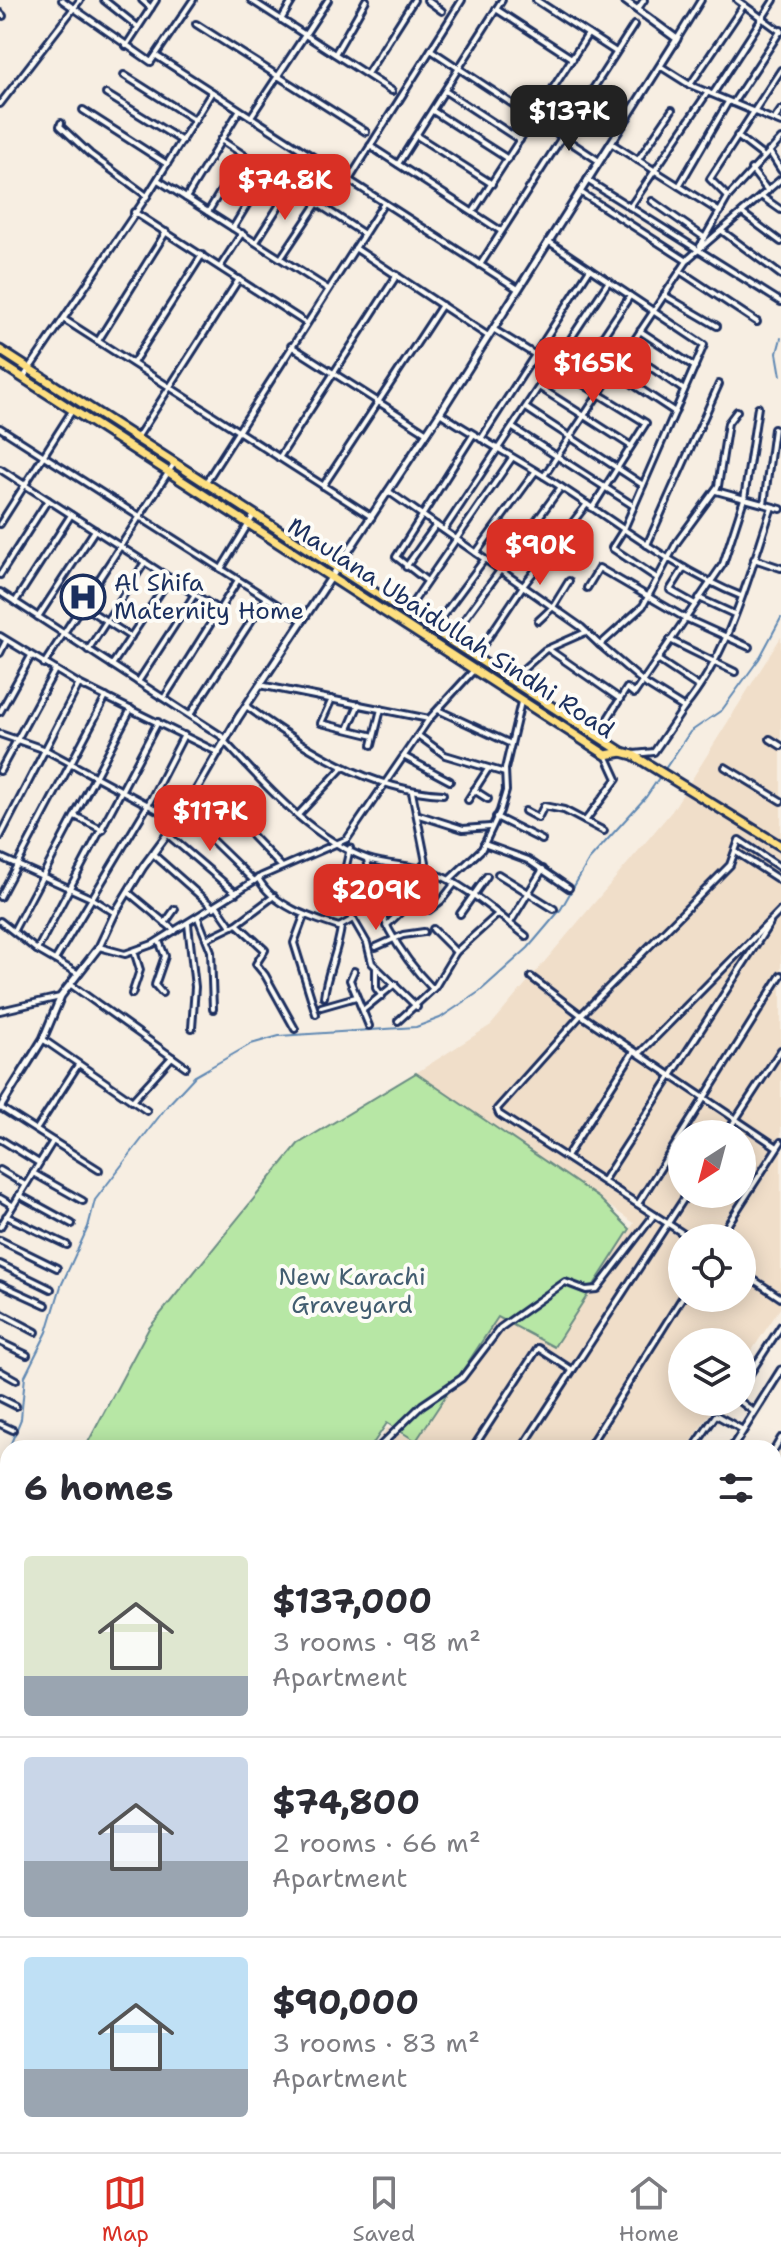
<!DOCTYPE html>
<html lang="en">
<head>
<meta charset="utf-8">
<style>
  body { margin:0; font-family:"Shantell Sans",sans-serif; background:#f2f2f3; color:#2b2b33; height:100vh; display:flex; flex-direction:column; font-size:30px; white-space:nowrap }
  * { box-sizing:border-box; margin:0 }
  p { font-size:26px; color:#7c7c81 }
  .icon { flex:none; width:44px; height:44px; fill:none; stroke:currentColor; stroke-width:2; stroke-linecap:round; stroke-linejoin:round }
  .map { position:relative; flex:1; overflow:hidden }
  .sheet { position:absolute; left:0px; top:1440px; width:782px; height:712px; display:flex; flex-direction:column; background:#fff; border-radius:24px 24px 0 0; box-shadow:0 4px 20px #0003 }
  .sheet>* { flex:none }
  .needle { width:52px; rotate:216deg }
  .fabs { position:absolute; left:668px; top:1120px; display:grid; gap:16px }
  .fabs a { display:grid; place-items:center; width:88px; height:88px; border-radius:50%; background:#fff; box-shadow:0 4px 20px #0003; font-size:40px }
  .price { position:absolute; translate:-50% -68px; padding:0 18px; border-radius:16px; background:#d93025; color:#fff; font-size:26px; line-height:52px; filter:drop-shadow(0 2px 4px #0008) }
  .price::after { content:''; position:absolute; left:50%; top:48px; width:24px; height:18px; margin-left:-12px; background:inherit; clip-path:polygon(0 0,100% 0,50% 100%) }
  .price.active { background:#222; color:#fff }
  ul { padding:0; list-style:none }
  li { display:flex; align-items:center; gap:24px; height:200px; padding:0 24px }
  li+li { border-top:2px solid #e1e1e2 }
  li span { display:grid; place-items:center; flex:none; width:224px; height:160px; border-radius:8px; color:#555 }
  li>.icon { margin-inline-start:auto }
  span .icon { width:96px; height:96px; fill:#fffc; stroke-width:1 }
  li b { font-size:34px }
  h2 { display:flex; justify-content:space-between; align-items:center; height:96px; padding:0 24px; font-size:34px }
  .tab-bar { display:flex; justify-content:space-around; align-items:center; height:112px; border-top:2px solid #e1e1e2; background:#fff; font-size:22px; color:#7c7c81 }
  .tab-bar a { display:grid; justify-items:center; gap:4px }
  .tab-bar .active { color:#d93025 }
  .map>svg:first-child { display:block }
  .built { fill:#f0dec9; fill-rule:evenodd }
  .green { fill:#b7e7a5; stroke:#698b82; stroke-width:2 }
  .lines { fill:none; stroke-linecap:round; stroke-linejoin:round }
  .stream { stroke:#5f88b3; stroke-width:2 }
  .minor-casing { stroke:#1b2f5e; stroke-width:10 }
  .tertiary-casing { stroke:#1b2f5e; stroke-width:11 }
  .primary-casing { stroke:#1b2f5e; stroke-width:13 }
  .minor { stroke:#fdfcf7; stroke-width:4 }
  .tertiary { stroke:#fdfcf7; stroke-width:5 }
  .primary { stroke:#fedf80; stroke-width:7 }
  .labels { text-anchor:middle; stroke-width:8; stroke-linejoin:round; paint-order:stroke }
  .poi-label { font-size:24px; fill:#1b2f5e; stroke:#fdfcf7; text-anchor:start }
  .street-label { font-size:24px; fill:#1b2f5e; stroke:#fdfcf7 }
  .park-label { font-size:24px; fill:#425d70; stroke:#fdfcf7 }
</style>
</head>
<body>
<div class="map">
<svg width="781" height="2152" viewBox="0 0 781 2152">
  <rect width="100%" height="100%" fill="#f7eee2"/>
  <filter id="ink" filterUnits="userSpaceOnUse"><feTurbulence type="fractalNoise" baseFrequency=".0125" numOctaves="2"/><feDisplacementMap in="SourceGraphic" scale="16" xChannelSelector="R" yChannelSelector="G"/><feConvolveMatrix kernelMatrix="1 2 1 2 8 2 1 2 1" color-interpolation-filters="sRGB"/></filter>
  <g filter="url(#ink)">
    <path class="built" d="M781,637V1307L742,1365V1342H682V1402H717L687,1448H375L387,1428L416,1440L499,1315L554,1347L634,1223L416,1073L491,1025L672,811ZM682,1134H742V1194H682ZM682,1238H742V1298H682Z"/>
    <path class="green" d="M416,1073L599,1198L630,1229L554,1347L498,1317L416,1441L387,1423L370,1448H85L149,1328L298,1144Z"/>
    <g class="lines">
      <g class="stream">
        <path d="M781,338L777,353L781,376"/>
        <path d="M9,1448L21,1419L25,1376L47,1332L61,1286L88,1227L95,1200L168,1105L195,1076L251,1044L279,1036L416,1027L440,1018L479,992L528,948L561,909L589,860L646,797L690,732L722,710L759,659L781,618"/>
        <path d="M8,1450L5,1461L8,1468"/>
        <path d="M0,1554L8,1528"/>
      </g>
      <g class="minor-casing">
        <g id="minor">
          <path d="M62,0L151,62L193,0"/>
          <path d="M104,0L138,27"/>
          <path d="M142,0L151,8"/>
          <path d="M251,0L392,91"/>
          <path d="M427,0L442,11"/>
          <path d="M536,0L616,52"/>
          <path d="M737,0L781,32"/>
          <path d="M496,9L573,59"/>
          <path d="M637,10L644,0"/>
          <path d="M0,13L3,16"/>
          <path d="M281,20L293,0"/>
          <path d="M196,24L366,132"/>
          <path d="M677,39L701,0"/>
          <path d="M126,46L156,0"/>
          <path d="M431,50L599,161"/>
          <path d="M335,54L366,0"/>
          <path d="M158,57L518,289"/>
          <path d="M660,66L690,85L781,123"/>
          <path d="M367,74L414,0"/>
          <path d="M124,75L195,120"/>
          <path d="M690,85L744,5"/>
          <path d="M445,91L520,140"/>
          <path d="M106,94L182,141"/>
          <path d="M713,94L774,0"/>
          <path d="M733,103L781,30"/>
          <path d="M0,104L80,0"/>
          <path d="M83,110L167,164"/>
          <path d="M433,111L508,159"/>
          <path d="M252,115L328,0"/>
          <path d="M774,120L781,110"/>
          <path d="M61,123L60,126L90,154L147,196"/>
          <path d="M417,136L492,184"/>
          <path d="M737,136L763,156"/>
          <path d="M221,140L364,234"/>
          <path d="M611,143L720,212"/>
          <path d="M370,146L501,231"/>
          <path d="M769,151L781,170"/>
          <path d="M638,160L672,110"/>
          <path d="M398,164L502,0"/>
          <path d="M751,169L768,191"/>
          <path d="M158,180L328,289"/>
          <path d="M349,180L462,0"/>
          <path d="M587,180L781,302"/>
          <path d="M679,186L728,102"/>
          <path d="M580,192L687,261"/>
          <path d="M761,196L781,210"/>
          <path d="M728,197L710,179L781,70"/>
          <path d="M186,198L239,111"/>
          <path d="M652,201L705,238"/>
          <path d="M630,207L708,92"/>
          <path d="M134,212L306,323"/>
          <path d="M208,212L242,156"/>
          <path d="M473,212L588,34"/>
          <path d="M742,213L781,242"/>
          <path d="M233,228L267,172"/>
          <path d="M722,231L781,275"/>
          <path d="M548,241L704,345L624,529L612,548L657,578"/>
          <path d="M256,242L291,187"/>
          <path d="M700,246L728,197L781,139"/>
          <path d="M355,248L488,336"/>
          <path d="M281,258L317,204"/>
          <path d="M480,265L634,25"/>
          <path d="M220,267L242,233"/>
          <path d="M680,271L757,322"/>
          <path d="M664,295L717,326"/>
          <path d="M65,320L372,517"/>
          <path d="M493,329L646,423L592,508"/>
          <path d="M640,331L695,367"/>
          <path d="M98,341L166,232"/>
          <path d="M569,342L675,412"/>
          <path d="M291,346L427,433"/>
          <path d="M627,351L684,390"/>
          <path d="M590,356L630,296"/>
          <path d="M133,363L202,255"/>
          <path d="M23,378L147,196L212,92"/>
          <path d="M539,387L631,446"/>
          <path d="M526,408L643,485"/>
          <path d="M440,413C479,439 522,461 561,487C620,525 676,570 741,596"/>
          <path d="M0,428L303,621"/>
          <path d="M513,428L634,506"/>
          <path d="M137,438L239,279"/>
          <path d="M481,439L590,269"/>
          <path d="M279,458L397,275"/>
          <path d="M0,469L219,610"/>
          <path d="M544,476L689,258L781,179"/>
          <path d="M206,482L384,203"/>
          <path d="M323,486L442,305"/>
          <path d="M388,491L581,627L600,645L643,606L677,542L718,486L728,423L737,411"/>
          <path d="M716,491L781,509"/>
          <path d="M764,504L774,429"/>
          <path d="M0,524L72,411"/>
          <path d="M444,530L609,281"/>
          <path d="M647,545L719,384"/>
          <path d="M476,553L535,472"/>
          <path d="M754,559L781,568"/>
          <path d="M406,567L436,525"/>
          <path d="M684,568L670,590L695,604"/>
          <path d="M221,569L254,515"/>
          <path d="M0,575L48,500"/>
          <path d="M427,581L396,557L473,435"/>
          <path d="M587,588L599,568L685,618L749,647"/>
          <path d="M0,592L226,739"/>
          <path d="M699,598L734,614"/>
          <path d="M15,602L71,515"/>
          <path d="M83,606L131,637"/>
          <path d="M407,611L512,458"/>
          <path d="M38,617L95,530"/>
          <path d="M538,621L553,607L569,581"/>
          <path d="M433,629L484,560"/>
          <path d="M0,636L79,684L219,753"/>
          <path d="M450,639L561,487"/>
          <path d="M670,640L735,672"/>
          <path d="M600,645L647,685L684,708C730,652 749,574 772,507"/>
          <path d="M548,649L620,699"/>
          <path d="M88,650L145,562"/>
          <path d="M0,653L6,641"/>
          <path d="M476,656L523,586L587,504"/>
          <path d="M658,660L699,687"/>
          <path d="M44,664L175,462"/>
          <path d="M112,665L170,578"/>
          <path d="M512,679L545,650L586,632"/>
          <path d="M138,682L195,594"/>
          <path d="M260,685L429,719"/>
          <path d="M164,698L238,580"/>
          <path d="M332,699L321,723L374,736"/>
          <path d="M246,706C303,747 370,791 443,794"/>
          <path d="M438,710L511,744"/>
          <path d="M0,712L31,656"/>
          <path d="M190,715L266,598"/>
          <path d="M348,729L359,704"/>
          <path d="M0,734L46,750L176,820"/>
          <path d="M598,734L627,688L634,694L723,564L744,499L758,407"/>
          <path d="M419,736L445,755L505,773"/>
          <path d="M770,739L781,746"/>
          <path d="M225,742C265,785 311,838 368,859C387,865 409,865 429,871C465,884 496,913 526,936"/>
          <path d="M372,745L381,709"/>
          <path d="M634,754L654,752L684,708"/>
          <path d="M405,757L450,781"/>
          <path d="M725,767L781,801"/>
          <path d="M0,771L55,670"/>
          <path d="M474,790L488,799"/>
          <path d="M412,792L426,862L420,869"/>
          <path d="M468,800L488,769"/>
          <path d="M525,811L538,818L544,806L564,810L604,831"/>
          <path d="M184,813L254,881"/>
          <path d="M298,815L343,767"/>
          <path d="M419,815L463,829L490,827"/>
          <path d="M75,816L103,830"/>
          <path d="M496,817L542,840"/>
          <path d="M585,821L617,779L606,755"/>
          <path d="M168,835L236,893"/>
          <path d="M252,836L281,866"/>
          <path d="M0,837L79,684"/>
          <path d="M484,844L528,860L569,888"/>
          <path d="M350,848L342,884L352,917L367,943L372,963L417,1007"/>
          <path d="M736,852L781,881"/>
          <path d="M153,854L214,908"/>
          <path d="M0,857L93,899L115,913"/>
          <path d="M367,859C374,912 397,952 433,989"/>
          <path d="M498,874L554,909"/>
          <path d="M258,878C273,906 311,918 339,927L353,919"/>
          <path d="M450,879L482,849L500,811L506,791L505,769L521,702"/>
          <path d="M128,892L175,931"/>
          <path d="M0,897L106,697"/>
          <path d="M217,906L231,926"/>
          <path d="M429,910L441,901L455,883"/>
          <path d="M460,914L487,876"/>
          <path d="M304,916L294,943L316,1014"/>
          <path d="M198,918L211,951L213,1009"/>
          <path d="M0,921L37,950L77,973"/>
          <path d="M165,923L175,909"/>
          <path d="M510,923L543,869"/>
          <path d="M188,924L195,987L192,1028"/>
          <path d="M237,924L265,950L256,964L265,975L295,1029"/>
          <path d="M386,926L408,905"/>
          <path d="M433,929L456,952"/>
          <path d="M14,930L131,709"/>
          <path d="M208,938L237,924L274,896"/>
          <path d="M159,941L165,956L155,985L162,993"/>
          <path d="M99,947L125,954L153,944L262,876L347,839L429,719L473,671"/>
          <path d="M376,947L403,935L424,932"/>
          <path d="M37,950L158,722"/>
          <path d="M55,960L148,805L184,735"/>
          <path d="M376,968V988L382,996"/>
          <path d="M354,971L350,980L369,1026"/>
          <path d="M531,977L581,1015L777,1147"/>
          <path d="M70,984L186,1067"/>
          <path d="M132,994L140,970L134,951"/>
          <path d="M324,997C327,971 338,952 341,927"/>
          <path d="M321,1007L356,997"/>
          <path d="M363,1010L395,984"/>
          <path d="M0,1011L60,997"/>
          <path d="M398,1021L435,987L456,952L498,914"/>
          <path d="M44,1040L147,1111"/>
          <path d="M639,1054L781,910"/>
          <path d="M132,1101L172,1057"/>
          <path d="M36,1130L78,1065"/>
          <path d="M726,1134L781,1050"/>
          <path d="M0,1139L39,1163"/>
          <path d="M53,1141L99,1170"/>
          <path d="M566,1157L634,1051"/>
          <path d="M0,1170L25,1185"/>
          <path d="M33,1173L83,1201"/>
          <path d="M603,1181L770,923"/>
          <path d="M19,1195L72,1224"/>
          <path d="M0,1198L12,1205"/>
          <path d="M638,1204L781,975"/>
          <path d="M6,1216L67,1245"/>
          <path d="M0,1227L53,1141L1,1108"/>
          <path d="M690,1238L499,1114L497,1109L581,1015L730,865L739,840L781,868"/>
          <path d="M719,1238L781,1142"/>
          <path d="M0,1240L57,1268"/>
          <path d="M0,1264L51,1289"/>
          <path d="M742,1272L781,1298"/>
          <path d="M0,1284L46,1305"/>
          <path d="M0,1313L36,1332"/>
          <path d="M0,1342L27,1355"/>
          <path d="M0,1371L16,1380"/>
          <path d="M742,1386L781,1326"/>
          <path d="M0,1398L16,1406"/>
          <path d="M741,1402L754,1412"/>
          <path d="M0,1424L13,1430"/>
          <path d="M697,1443L716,1415L743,1430"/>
          <path d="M378,1448L422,1405L462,1378L500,1328L565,1282L586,1290L597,1289L654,1215"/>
          <path d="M473,1448L538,1348L572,1370"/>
          <path d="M522,1448L687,1194"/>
          <path d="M588,1448L682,1298"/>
          <path d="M774,1450L781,1438"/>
          <path d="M774,1475L781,1464"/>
          <path d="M776,1532L781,1524"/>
          <path d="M774,1565L781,1554"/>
          <path d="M0,1606L8,1611"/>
          <path d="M774,1616L781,1605"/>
          <path d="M774,1621L781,1625"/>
          <path d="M774,1673L781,1662"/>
          <path d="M774,1698L781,1703"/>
          <path d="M774,1713L781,1718"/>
          <path d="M774,1721L781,1711"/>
          <path d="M0,1744L8,1748"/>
          <path d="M4,1770L8,1772"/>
          <path d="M774,1770L781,1759"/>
          <path d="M774,1784L781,1789"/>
          <path d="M774,1812L781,1816"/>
          <path d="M0,1819L8,1803"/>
          <path d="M0,1822L8,1827"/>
          <path d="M0,1846L8,1850"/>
          <path d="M774,1860L781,1849"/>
          <path d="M774,1874L781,1879"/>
          <path d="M0,1883L8,1887"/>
          <path d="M0,1905L8,1908"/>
          <path d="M0,1927L8,1929"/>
          <path d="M0,1950L8,1954"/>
          <path d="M0,2016L8,2010"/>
          <path d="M0,2035L8,2041"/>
          <path d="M0,2073L8,2077"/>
          <path d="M0,2114L8,2110"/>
          <path d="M774,2121L781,2110"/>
          <path d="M0,2125L8,2131"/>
          <path d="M24,2144L31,2152"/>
          <path d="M122,2144L135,2152"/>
          <path d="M206,2144L211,2152"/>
          <path d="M243,2144L245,2152"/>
          <path d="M450,2144L462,2152"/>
          <path d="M523,2144L536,2152"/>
          <path d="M606,2144L619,2152"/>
          <path d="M771,2144L781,2151"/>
          <path d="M37,2152L46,2144"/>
          <path d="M170,2152L174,2144"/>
          <path d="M184,2152L190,2144"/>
          <path d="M366,2152L371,2144"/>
          <path d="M401,2152L406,2144"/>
          <path d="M437,2152L442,2144"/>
          <path d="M526,2152L532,2144"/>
          <path d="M562,2152L567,2144"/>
          <path d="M597,2152L603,2144"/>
          <path d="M643,2152L648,2144"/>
          <path d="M677,2152L682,2144"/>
          <path d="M719,2152L724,2144"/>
          <path d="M754,2152L759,2144"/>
        </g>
      </g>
      <g class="tertiary-casing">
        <g id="tertiary">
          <path d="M0,1108L43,1039L61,996L99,947L115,913L143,867L183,813L238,718L440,413L677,39L624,0"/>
          <path d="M732,1448L781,1370"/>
          <path d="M0,1476L8,1480"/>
          <path d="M0,1484L8,1488"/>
          <path d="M774,1930L781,1919"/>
          <path d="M774,1972L781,1977"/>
          <path d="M774,1982L781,1986"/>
          <path d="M0,2000L8,1988"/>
          <path d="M774,2077L781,2082"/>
          <path d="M279,2152L284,2144"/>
          <path d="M320,2152L326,2144"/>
          <path d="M484,2152L489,2144"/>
        </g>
      </g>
      <g class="primary-casing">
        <g id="primary">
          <path d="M0,350L622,752"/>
          <path d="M0,363L606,755L622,752L633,755L781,846"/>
        </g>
      </g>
      <use href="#minor" class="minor"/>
      <use href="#tertiary" class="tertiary"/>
      <use href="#primary" class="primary"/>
    </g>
  </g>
  <defs>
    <g id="hospital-ring" transform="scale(2.3)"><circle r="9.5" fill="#fdfcf7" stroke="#1b2f5e" stroke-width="1.5"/><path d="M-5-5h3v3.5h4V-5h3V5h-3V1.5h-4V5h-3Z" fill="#1b2f5e"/></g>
  </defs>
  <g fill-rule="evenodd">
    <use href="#hospital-ring" x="83" y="597"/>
  </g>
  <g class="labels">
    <g class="poi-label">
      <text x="114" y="591">Al Shifa<tspan x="114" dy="28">Maternity Home</tspan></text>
    </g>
    <g class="street-label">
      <text transform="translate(451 628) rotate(33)" y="8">Maulana Ubaidullah Sindhi Road</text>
    </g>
    <g class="park-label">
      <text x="352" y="1285">New Karachi<tspan x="352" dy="28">Graveyard</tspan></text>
    </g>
  </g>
</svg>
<div class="fabs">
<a><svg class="needle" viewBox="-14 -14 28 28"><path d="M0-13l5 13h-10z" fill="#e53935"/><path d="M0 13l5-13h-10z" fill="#7c7c81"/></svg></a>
<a><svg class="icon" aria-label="locate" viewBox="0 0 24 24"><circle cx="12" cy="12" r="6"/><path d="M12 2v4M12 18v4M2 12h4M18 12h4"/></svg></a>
<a><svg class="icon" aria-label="layers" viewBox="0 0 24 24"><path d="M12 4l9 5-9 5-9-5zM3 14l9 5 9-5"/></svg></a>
</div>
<b class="price active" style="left:569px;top:153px">$137K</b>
<b class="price" style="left:285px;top:222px">$74.8K</b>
<b class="price" style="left:593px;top:405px">$165K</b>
<b class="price" style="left:540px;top:587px">$90K</b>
<b class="price" style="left:210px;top:853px">$117K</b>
<b class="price" style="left:376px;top:932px">$209K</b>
<section class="sheet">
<h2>6 homes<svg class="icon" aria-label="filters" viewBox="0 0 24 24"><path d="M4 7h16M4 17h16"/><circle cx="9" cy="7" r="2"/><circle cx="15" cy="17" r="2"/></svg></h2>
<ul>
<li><span style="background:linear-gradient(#dfe7d0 75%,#9aa5b1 0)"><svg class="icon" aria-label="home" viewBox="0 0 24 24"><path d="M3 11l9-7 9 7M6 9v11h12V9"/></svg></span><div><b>$137,000</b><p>3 rooms · 98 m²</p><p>Apartment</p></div></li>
<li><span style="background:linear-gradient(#c9d6e8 65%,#9aa5b1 0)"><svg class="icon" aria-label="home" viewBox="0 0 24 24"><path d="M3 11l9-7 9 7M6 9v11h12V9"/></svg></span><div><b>$74,800</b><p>2 rooms · 66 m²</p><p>Apartment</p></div></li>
<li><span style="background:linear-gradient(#bfe0f5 70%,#9aa5b1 0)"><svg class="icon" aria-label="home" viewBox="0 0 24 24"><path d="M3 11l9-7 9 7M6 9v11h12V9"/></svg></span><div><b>$90,000</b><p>3 rooms · 83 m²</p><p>Apartment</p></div></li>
</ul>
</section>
</div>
<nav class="tab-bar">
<a class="active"><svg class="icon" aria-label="map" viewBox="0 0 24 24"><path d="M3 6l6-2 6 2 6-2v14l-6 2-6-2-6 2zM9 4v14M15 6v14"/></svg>Map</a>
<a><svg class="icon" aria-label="saved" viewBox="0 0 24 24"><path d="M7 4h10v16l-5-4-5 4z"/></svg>Saved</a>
<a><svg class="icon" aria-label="home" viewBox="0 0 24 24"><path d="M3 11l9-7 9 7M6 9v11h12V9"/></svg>Home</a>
</nav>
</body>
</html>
